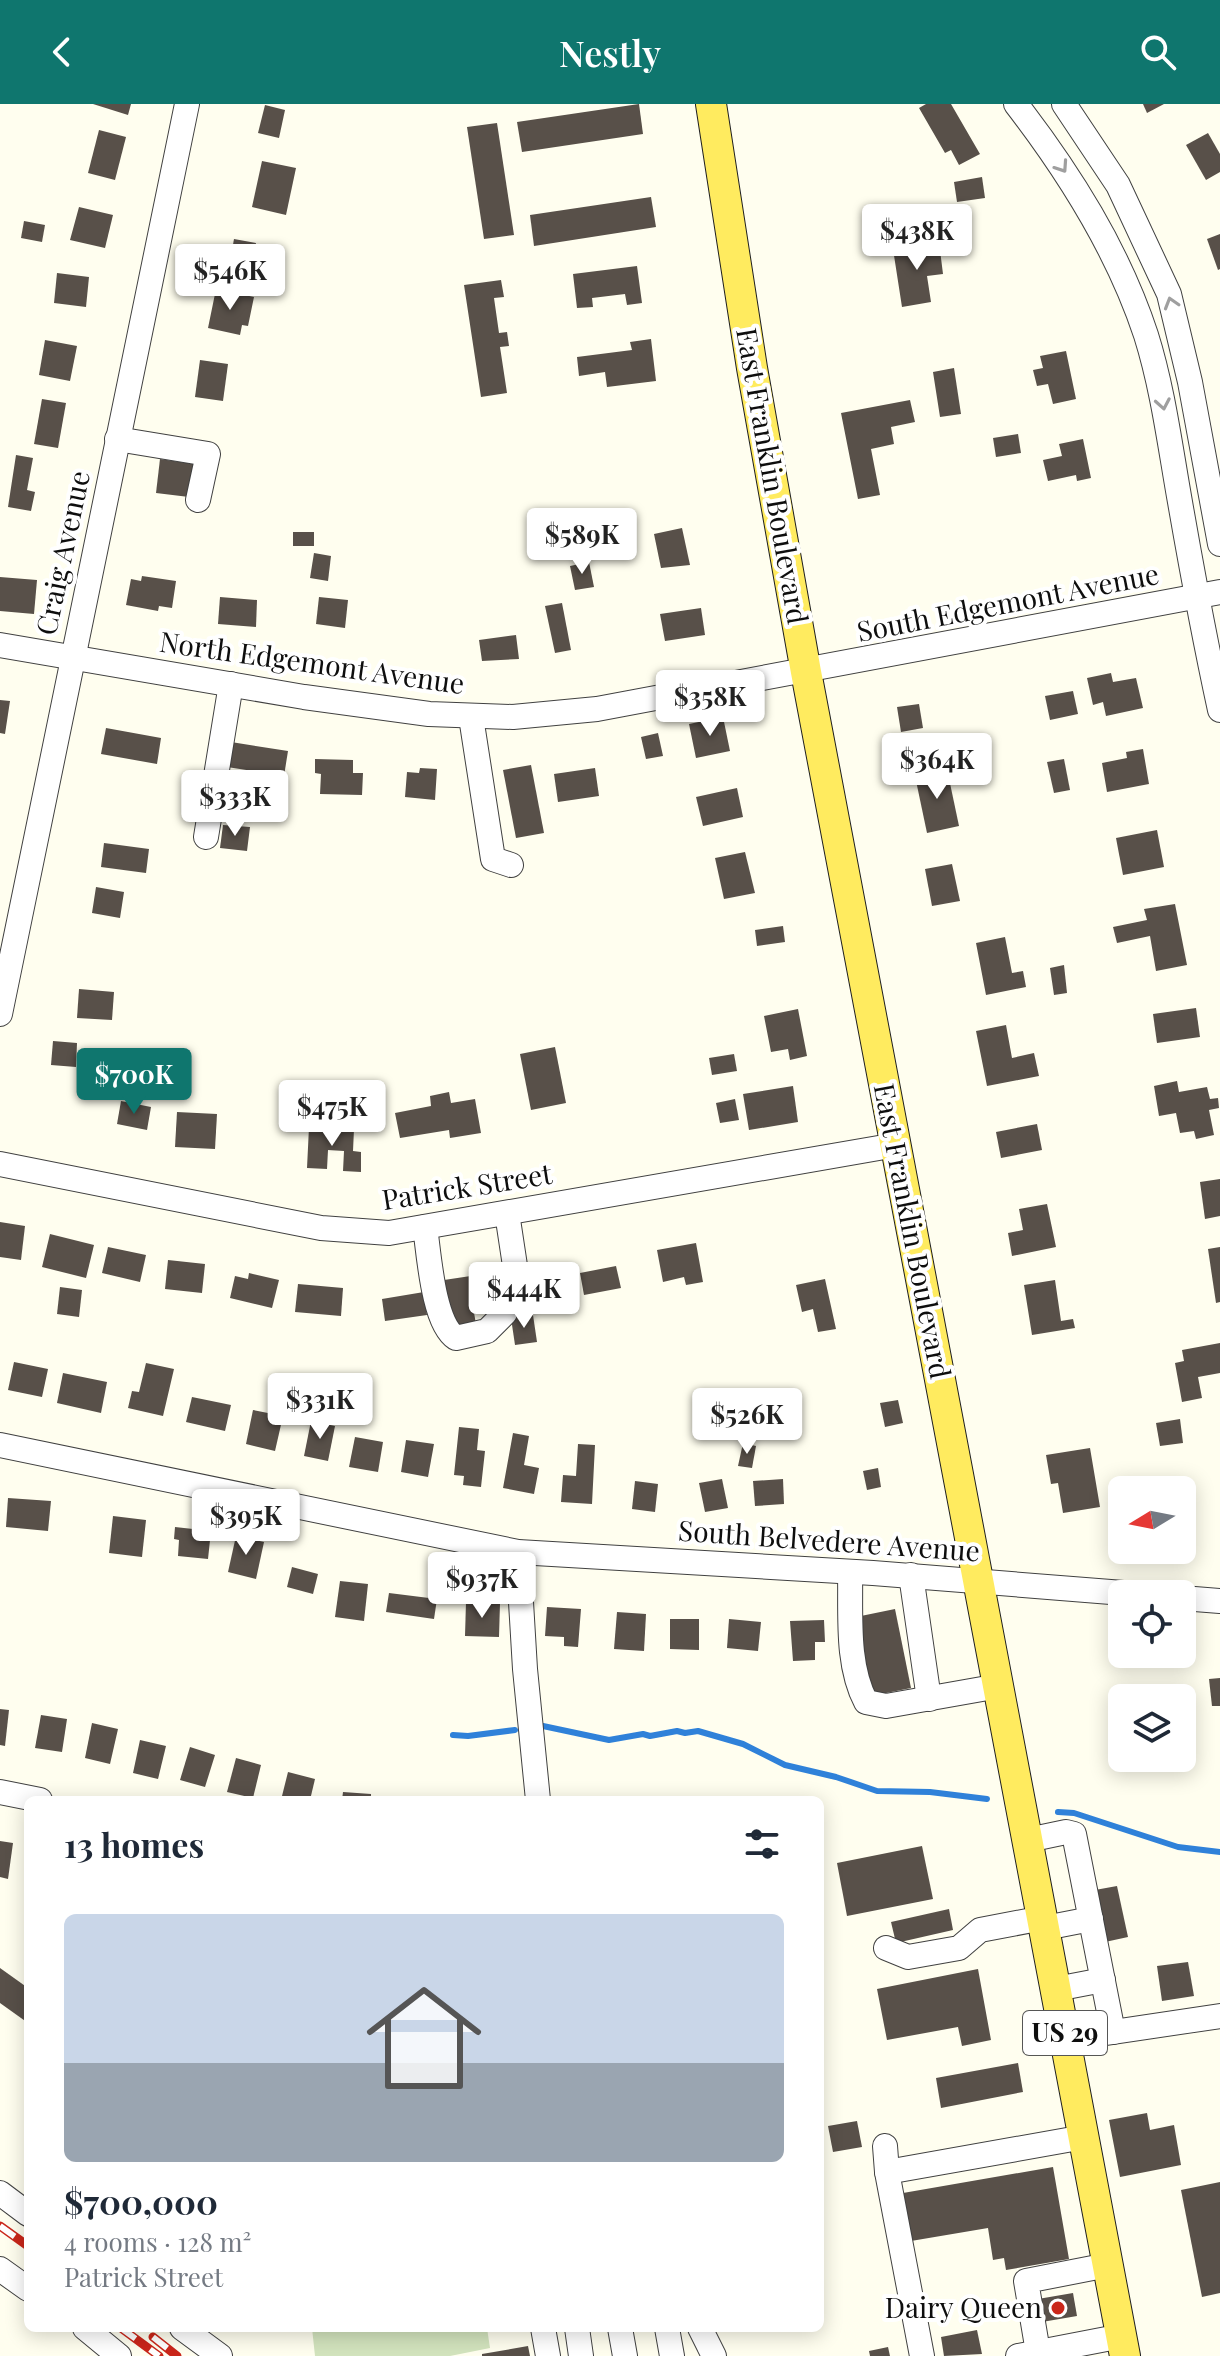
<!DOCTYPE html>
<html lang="en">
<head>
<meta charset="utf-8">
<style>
  body { margin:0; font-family:"Playfair Display",serif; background:#f2f2f3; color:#1f2937; height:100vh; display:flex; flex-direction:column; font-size:30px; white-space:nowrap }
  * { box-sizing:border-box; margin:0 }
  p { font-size:26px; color:#747a83 }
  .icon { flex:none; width:44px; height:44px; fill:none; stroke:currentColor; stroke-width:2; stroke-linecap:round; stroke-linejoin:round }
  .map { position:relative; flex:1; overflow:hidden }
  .drawer { position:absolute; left:24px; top:1692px; width:800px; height:536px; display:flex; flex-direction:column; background:#fff; border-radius:12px; box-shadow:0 4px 20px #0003 }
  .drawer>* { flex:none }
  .needle { width:52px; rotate:260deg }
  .fabs { position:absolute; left:1108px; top:1372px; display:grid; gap:16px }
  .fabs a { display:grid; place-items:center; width:88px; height:88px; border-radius:12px; background:#fff; box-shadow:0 4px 20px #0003; font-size:40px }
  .price { position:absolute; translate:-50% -68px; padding:0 18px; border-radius:8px; background:#fff; color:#222; font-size:26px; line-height:52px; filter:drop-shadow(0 2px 4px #0008) }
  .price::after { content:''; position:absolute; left:50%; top:48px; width:24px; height:18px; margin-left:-12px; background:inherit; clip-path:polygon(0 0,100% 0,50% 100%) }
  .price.current { background:#0f766e; color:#fff }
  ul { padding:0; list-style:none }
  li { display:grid; align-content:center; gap:16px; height:424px; padding:0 40px }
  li+li { border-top:2px solid #e0e1e3 }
  li span { display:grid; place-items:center; height:248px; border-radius:12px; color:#555 }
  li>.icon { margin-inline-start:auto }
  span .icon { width:144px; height:144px; fill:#fffc; stroke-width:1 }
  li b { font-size:34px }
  h2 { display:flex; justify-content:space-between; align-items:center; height:96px; padding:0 40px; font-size:34px }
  header { display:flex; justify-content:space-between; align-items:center; height:104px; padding:0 40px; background:#0f766e; color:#fff; font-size:36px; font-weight:600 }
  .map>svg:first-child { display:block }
  .cemetery { fill:#d2e3bd }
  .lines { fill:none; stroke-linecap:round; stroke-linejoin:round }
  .stream { stroke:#2f81d9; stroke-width:6 }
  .building { fill:#585049 }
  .minor-casing { stroke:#414141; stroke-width:26 }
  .major-casing { stroke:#1f1f1f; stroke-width:32 }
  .minor { stroke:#fff; stroke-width:24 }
  .major { stroke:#ffeb5f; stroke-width:30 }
  .rail-casing { stroke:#ca261a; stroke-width:9 }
  .rail { stroke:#fff; stroke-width:6; stroke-dasharray:18; stroke-linecap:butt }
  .oneway { stroke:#9f9f9f }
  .poi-dot { fill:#ca261a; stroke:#fff; stroke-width:3 }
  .labels { text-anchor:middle; stroke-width:8; stroke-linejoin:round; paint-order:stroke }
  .shield { fill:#fff; stroke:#565656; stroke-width:2 }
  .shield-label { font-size:26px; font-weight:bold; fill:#0e0e0e }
  .street-label { font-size:28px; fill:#0e0e0e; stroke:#fff }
  .poi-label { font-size:28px; fill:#0e0e0e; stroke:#fff; text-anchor:end }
</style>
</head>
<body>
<header><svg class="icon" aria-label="back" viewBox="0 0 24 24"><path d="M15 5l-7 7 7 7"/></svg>Nestly<svg class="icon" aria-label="search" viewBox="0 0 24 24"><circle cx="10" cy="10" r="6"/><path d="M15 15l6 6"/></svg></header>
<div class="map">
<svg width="1220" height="2252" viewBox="0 0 1220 2252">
  <rect width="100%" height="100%" fill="#fffeef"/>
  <path class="cemetery" d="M312,2224H487L490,2244L450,2252H315Z"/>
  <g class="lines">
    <g class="stream">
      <path d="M543,1622L609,1636L643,1630L650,1632L677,1627L685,1629L698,1627L743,1640L785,1661L836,1673L877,1687L930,1688L987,1695"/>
      <path d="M453,1631L468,1632L515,1626"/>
      <path d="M1058,1708L1074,1709L1178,1743L1220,1748"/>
    </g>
  </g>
  <g class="building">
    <path d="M93,0H131L128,11Z"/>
    <path d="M639,0L643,30L522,48L517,18Z"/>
    <path d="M926,0H951L980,50L959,61L951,46L945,49L919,4Z"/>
    <path d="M1143,0H1164L1147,9Z"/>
    <path d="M265,1L285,6L279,34L258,29Z"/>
    <path d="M497,19L514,131L484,135L467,23Z"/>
    <path d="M99,26L126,33L115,76L88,69Z"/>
    <path d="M1208,29L1220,50V68L1206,76L1186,41Z"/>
    <path d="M262,57L296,64L286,111L252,103Z"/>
    <path d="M982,73L985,94L957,98L954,78Z"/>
    <path d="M651,93L656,123L534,142L530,111Z"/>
    <path d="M79,103L113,111L105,144L70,136Z"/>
    <path d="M24,117L45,121L42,138L21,134Z"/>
    <path d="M1220,130V165L1218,166L1207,135Z"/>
    <path d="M234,135L256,139L251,167L229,163Z"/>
    <path d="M939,138L943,170L927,172L931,198L902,203L893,145Z"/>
    <path d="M637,162L642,199L627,201L625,190L592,194L593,203L577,204L573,170Z"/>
    <path d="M57,169L89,173L86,203L54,199Z"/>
    <path d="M501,176L504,193L494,194L499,229L507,228L509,242L500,243L507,289L481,293L464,181Z"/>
    <path d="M216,185L254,193L248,222L242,221L240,231L208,224Z"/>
    <path d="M651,235L656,277L607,283L605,268L579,272L577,253L632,246L630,238Z"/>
    <path d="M45,236L77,242L70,277L39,271Z"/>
    <path d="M1066,247L1076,295L1053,300L1048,280L1037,282L1033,266L1043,264L1040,252Z"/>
    <path d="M200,256L228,260L223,297L195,293Z"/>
    <path d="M954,264L961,310L940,313L933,268Z"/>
    <path d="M42,295L66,299L58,344L34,340Z"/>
    <path d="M910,296L915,318L891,323L894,340L871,345L880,391L858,395L841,309Z"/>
    <path d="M1018,330L1021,349L996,353L993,334Z"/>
    <path d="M1083,335L1091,374L1077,377L1076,371L1048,377L1043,356L1062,352L1059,340Z"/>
    <path d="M16,351L33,354L27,386L35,388L31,407L8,403Z"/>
    <path d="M160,355L194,360L189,393L156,389Z"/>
    <path d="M682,424L690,461L661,464L654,430Z"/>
    <rect x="293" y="428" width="21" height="14"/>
    <path d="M314,449L331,452L328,477L310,474Z"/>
    <path d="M589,458L594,483L575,486L570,462Z"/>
    <path d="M142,472L176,477L172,504L159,502L158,507L126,501L131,475L141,477Z"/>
    <path d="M0,473L37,476L34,510L0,507Z"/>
    <path d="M220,493L257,496L256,523L218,520Z"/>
    <path d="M319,493L348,496L345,524L316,520Z"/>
    <path d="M562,499L571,546L555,549L545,502Z"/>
    <path d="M701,504L705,531L665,537L660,510Z"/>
    <path d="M516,531L519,555L482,557L479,536Z"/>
    <path d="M1111,569L1113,578L1136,574L1143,604L1106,612L1103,598L1093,601L1087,574Z"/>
    <path d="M1073,587L1078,610L1050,616L1045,592Z"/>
    <path d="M0,596L10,597L5,630L0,629Z"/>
    <path d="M919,600L923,624L901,628L897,603Z"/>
    <path d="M723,613L730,647L696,654L689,620Z"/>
    <path d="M106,624L161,634L157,660L101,650Z"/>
    <path d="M658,629L663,652L646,655L641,633Z"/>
    <path d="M231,638L288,647L284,672L227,663Z"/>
    <path d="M1143,645L1149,680L1107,688L1102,659L1127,654L1126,648Z"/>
    <path d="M315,655L353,656V669H363L362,691L320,690L321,670L315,669Z"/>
    <path d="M1064,655L1070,686L1054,689L1047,658Z"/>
    <path d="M531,661L544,729L516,734L503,666Z"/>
    <path d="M420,664L437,665L435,696L405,693L407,668L419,669Z"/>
    <path d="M595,664L599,692L558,698L554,670Z"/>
    <path d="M947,665L959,722L927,729L915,672Z"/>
    <path d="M737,684L743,713L703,722L696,693Z"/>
    <path d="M223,721L250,723L247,747L220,744Z"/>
    <path d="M1157,726L1164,763L1123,771L1116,734Z"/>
    <path d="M104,739L149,745L146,769L101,763Z"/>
    <path d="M745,748L755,789L724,795L715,754Z"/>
    <path d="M952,760L960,797L932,802L925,765Z"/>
    <path d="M96,783L124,788L120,814L92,809Z"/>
    <path d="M1175,800L1187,861L1156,867L1150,832L1117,839L1113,823L1147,816L1144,805Z"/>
    <path d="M783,822L785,838L757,842L755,826Z"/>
    <path d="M1005,833L1012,869L1023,867L1026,883L986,891L976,839Z"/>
    <path d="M1064,861L1067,889L1054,891L1050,864Z"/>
    <path d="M79,885L114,888L112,916L77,914Z"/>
    <path d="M1196,904L1200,933L1157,939L1153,910Z"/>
    <path d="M798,905L807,952L790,956L788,945L771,948L764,912Z"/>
    <path d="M1006,921L1012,954L1034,949L1039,972L987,982L976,927Z"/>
    <path d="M53,937L77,939L76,963L51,961Z"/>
    <path d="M555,943L566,999L531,1006L520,950Z"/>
    <path d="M734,950L737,967L712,971L709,954Z"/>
    <path d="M1177,977L1179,988L1207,983L1210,995L1218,994L1219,1004L1209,1006L1214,1031L1196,1035L1194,1027L1180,1029L1176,1009L1159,1012L1154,982Z"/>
    <path d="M793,982L798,1018L749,1026L743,990Z"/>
    <path d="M449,988L451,999L475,995L481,1029L450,1034L449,1026L400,1034L395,1009L431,1002L430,992Z"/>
    <path d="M735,995L739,1016L720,1019L716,999Z"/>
    <path d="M121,997L151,1003L147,1026L117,1020Z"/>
    <path d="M177,1008L217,1010L215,1045L175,1043Z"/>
    <path d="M1037,1020L1042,1046L1001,1054L996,1028Z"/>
    <path d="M309,1023L354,1025L353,1047L361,1048V1068L343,1067L344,1047L328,1046L327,1065L307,1064Z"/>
    <path d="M1220,1075V1112L1205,1115L1200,1078Z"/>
    <path d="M1047,1100L1056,1143L1012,1152L1008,1129L1023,1126L1019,1105Z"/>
    <path d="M0,1118L25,1122L21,1156L0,1153Z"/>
    <path d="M50,1130L94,1141L86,1174L42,1163Z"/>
    <path d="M696,1139L703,1178L686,1181L684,1173L663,1178L657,1146Z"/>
    <path d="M108,1143L146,1151L140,1178L102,1169Z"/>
    <path d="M1220,1143V1198L1216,1199L1208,1145Z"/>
    <path d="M168,1156L205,1160L202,1189L165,1185Z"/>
    <path d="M616,1162L621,1184L584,1191L580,1169Z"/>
    <path d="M249,1169L279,1176L272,1204L230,1194L235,1172L248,1175Z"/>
    <path d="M484,1170L489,1201L473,1203L476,1220L452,1223L444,1176Z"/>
    <path d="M825,1175L836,1225L818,1228L813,1205L802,1208L796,1181Z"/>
    <path d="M1055,1176L1061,1217L1073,1215L1075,1224L1032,1231L1024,1181Z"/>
    <path d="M298,1180L343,1184L341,1212L295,1208Z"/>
    <path d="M60,1183L82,1186L79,1213L57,1210Z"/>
    <path d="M424,1188L427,1211L385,1217L382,1195Z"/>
    <path d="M533,1211L537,1238L515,1241L511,1214Z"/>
    <path d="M1220,1239V1269L1198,1273L1202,1294L1182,1298L1175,1259L1184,1257L1182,1246Z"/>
    <path d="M14,1258L48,1265L42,1293L8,1286Z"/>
    <path d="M146,1259L174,1265L163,1312L128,1304L132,1287L139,1288Z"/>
    <path d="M63,1269L107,1278L101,1309L57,1299Z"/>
    <path d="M192,1293L231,1301L225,1327L186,1318Z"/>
    <path d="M898,1296L903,1319L885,1323L880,1299Z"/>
    <path d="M253,1306L283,1312L275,1347L246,1340Z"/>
    <path d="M1180,1315L1183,1339L1160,1342L1156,1319Z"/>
    <path d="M311,1317L335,1322L328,1357L304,1352Z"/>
    <path d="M459,1323L479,1325L477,1346L485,1347L481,1383L463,1381L464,1372L454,1371Z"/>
    <path d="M513,1329L529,1332L524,1361L539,1364L534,1390L503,1384Z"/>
    <path d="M355,1333L383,1338L378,1368L349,1363Z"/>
    <path d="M406,1336L434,1340L428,1373L401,1368Z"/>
    <path d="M743,1339L756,1342L752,1364L738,1362Z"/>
    <path d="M578,1340L595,1341L592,1400L561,1398L563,1371L576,1372Z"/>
    <path d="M1090,1344L1100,1403L1063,1409L1058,1379L1051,1380L1046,1351Z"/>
    <path d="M878,1364L881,1383L867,1386L863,1367Z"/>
    <path d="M722,1375L728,1404L705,1408L699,1379Z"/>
    <path d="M783,1375L784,1400L755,1402L753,1377Z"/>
    <path d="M635,1377L658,1380L655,1408L632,1405Z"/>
    <path d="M8,1394L51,1397L48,1427L6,1423Z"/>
    <path d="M113,1412L146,1416L142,1453L109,1449Z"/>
    <path d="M175,1423L211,1427L208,1455L178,1452L179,1436L174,1435Z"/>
    <path d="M236,1432L264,1438L256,1475L228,1468Z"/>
    <path d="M292,1463L318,1470L313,1490L287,1483Z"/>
    <path d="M340,1477L368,1480L364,1517L335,1513Z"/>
    <path d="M389,1489L437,1495L434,1515L386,1508Z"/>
    <path d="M466,1498L500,1499L499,1533L465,1532Z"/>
    <path d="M547,1503L581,1505L578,1543L564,1542V1533L545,1532Z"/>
    <path d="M895,1505L911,1584L871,1592L856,1513Z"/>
    <path d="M617,1508L646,1510L644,1547L614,1545Z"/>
    <path d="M670,1515H699V1546L670,1545Z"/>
    <path d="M729,1515L761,1518L758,1547L727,1544Z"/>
    <path d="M824,1516L825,1538H815V1556L793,1557L790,1517Z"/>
    <path d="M1220,1574V1602H1212L1209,1575Z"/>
    <path d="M0,1605L9,1606L5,1642L0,1641Z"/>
    <path d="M41,1611L67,1615L62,1648L35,1644Z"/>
    <path d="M92,1619L118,1625L110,1660L85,1654Z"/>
    <path d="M140,1636L166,1642L158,1675L133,1669Z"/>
    <path d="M190,1643L215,1651L205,1683L180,1676Z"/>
    <path d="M236,1654L261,1661L253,1694L227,1688Z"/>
    <path d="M288,1668L315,1675L310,1696H281Z"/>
    <path d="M343,1688L371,1690V1696H342Z"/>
    <path d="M0,1737L13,1739L8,1775L0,1773Z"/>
    <path d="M922,1742L933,1795L847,1812L837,1759Z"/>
    <path d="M1117,1782L1128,1833L1105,1838L1095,1786Z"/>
    <path d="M949,1805L953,1826L896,1839L891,1818Z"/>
    <path d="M1188,1858L1194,1892L1162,1897L1157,1862Z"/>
    <path d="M0,1864L28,1884V1919L0,1899Z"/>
    <path d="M978,1865L991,1936L962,1942L958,1923L887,1936L877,1885Z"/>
    <path d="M1018,1959L1023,1988L941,2004L936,1974Z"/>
    <path d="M1147,2009L1150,2026L1174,2021L1181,2061L1120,2073L1109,2016Z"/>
    <path d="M857,2017L862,2043L833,2048L828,2022Z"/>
    <path d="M1053,2063L1069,2155L1006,2166L1004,2154L993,2156L988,2124L911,2137L903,2089Z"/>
    <path d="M1220,2078V2189L1202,2193L1181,2086Z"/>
    <path d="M1073,2189L1077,2212L1042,2218L1038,2195Z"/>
    <path d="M977,2226L982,2250L944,2252L941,2233Z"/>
    <path d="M528,2242L530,2252H482V2250Z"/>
    <path d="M888,2243L890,2252H870L869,2247Z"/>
  </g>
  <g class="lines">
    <g class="minor-casing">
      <g id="minor">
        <path d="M1016,0C1070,70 1118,146 1146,231C1163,285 1170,342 1180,398C1192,467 1205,537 1220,606"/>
        <path d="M1064,0L1118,81L1169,190L1190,278L1220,440"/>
        <path d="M117,335L208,350L198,396"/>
        <path d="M0,541L304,593L429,610L513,613L597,605L1220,488"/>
        <path d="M471,613L493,755L511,761"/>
        <path d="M206,733L231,580"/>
        <path d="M0,910L187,0"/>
        <path d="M0,1060L321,1124L389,1129L896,1041"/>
        <path d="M425,1123C429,1150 433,1219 456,1234L487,1227L505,1209L517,1175L507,1109"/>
        <path d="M0,1341L518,1448L873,1469L1136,1490"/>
        <path d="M518,1448L525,1565L538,1696"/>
        <path d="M850,1468C851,1510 846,1560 866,1598L886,1602L999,1582"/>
        <path d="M911,1471L929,1595"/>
        <path d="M1182,1494L1220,1497"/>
        <path d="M0,1688L40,1696"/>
        <path d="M1028,1736L1066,1728L1074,1730L1113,1928"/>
        <path d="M1045,1824L1091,1815"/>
        <path d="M886,1844L908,1853L959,1844L980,1826L1043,1814"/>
        <path d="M1056,1885L1103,1876"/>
        <path d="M1066,1935L1220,1912"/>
        <path d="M885,2042L887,2068L922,2252"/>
        <path d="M887,2068L1084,2033"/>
        <path d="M0,2089L28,2110"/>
        <path d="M0,2165L28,2185"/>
        <path d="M85,2224L119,2252"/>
        <path d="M182,2224L220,2252"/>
        <path d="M543,2224L548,2252"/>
        <path d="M577,2224L581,2252"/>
        <path d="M620,2224L625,2252"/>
        <path d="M667,2224L672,2252"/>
        <path d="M700,2224L714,2252"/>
        <path d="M1038,2248L1026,2177L1108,2161"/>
        <path d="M1018,2252L1122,2232"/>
      </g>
    </g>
    <g class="major-casing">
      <path id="major" d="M711,0L752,264L806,568L1125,2252"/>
    </g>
    <use href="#minor" class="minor"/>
    <use href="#major" class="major"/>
    <g class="rail-casing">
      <g id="rail">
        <path d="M0,2122L28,2142"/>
        <path d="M121,2224L159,2252"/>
        <path d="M153,2233L177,2252"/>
      </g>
    </g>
    <use href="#rail" class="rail"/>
  </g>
  <defs><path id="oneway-chevron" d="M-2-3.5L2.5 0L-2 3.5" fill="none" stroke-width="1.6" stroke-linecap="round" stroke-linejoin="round" transform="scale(2)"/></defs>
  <g class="oneway">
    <use href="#oneway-chevron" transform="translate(1062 63) rotate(56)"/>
    <use href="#oneway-chevron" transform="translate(1171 199) rotate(-107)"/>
    <use href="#oneway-chevron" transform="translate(1163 300) rotate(80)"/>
  </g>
  <circle class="poi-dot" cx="1058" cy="2204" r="8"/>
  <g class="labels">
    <rect class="shield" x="1023" y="1907" width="84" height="44" rx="6"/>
    <g class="shield-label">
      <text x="1065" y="1938">US 29</text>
    </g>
    <g class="street-label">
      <text transform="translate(772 372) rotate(80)" y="10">East Franklin Boulevard</text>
      <text transform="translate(63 449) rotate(-78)" y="10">Craig Avenue</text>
      <text transform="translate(1008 499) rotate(-11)" y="10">South Edgemont Avenue</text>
      <text transform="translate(312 559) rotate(8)" y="10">North Edgemont Avenue</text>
      <text transform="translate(467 1083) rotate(-9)" y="10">Patrick Street</text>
      <text transform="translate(912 1127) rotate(79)" y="10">East Franklin Boulevard</text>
      <text transform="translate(829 1437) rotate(4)" y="10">South Belvedere Avenue</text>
    </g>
    <g class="poi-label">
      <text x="1042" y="2214">Dairy Queen</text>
    </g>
  </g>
</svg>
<div class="fabs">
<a><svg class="needle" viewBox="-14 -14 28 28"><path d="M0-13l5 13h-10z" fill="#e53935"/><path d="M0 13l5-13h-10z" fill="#747a83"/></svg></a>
<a><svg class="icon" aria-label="locate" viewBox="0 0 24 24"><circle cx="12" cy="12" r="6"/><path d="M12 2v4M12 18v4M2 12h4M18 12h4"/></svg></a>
<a><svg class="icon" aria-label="layers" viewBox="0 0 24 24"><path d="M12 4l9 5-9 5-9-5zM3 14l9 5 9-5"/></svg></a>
</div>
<b class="price" style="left:917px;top:168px">$438K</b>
<b class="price" style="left:230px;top:208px">$546K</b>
<b class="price" style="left:582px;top:472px">$589K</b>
<b class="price" style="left:710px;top:634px">$358K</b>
<b class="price" style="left:937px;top:697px">$364K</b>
<b class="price" style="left:235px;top:734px">$333K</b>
<b class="price current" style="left:134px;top:1012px">$700K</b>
<b class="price" style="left:332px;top:1044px">$475K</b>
<b class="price" style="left:524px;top:1226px">$444K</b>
<b class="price" style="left:320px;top:1337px">$331K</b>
<b class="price" style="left:747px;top:1352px">$526K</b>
<b class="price" style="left:246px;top:1453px">$395K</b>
<b class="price" style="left:482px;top:1516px">$937K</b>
<section class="drawer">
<h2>13 homes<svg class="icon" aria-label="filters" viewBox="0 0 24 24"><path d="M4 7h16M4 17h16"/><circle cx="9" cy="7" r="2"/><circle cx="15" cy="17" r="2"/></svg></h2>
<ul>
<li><span style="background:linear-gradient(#c9d6e8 60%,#9aa5b1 0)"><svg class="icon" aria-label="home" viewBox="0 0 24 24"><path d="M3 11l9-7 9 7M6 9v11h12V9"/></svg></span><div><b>$700,000</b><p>4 rooms · 128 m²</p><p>Patrick Street</p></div></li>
</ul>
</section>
</div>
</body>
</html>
